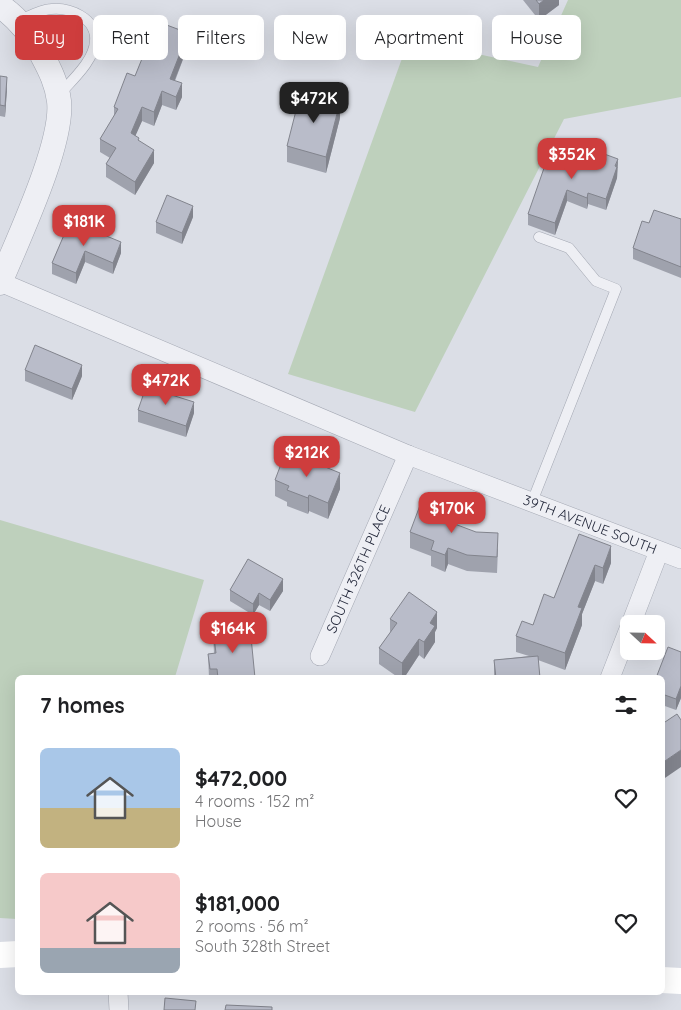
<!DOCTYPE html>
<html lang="en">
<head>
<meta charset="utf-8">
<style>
  body { margin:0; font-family:Quicksand,sans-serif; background:#f6f6f6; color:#202124; height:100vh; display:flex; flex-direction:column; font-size:19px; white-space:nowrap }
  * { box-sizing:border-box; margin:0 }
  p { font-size:16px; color:#757577 }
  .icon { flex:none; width:28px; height:28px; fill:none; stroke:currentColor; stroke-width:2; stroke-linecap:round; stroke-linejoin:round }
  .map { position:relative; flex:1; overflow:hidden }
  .panel { position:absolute; left:15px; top:675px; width:650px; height:320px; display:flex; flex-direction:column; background:#fff; border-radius:8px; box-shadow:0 5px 20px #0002 }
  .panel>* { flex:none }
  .banner { position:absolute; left:15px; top:15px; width:651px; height:45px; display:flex; gap:10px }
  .needle { width:32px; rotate:112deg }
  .buttons { position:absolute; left:620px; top:615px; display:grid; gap:10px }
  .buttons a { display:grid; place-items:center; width:45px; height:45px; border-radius:8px; background:#fff; box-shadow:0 5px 20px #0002; font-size:25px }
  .price { position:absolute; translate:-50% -42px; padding:0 11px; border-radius:10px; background:#ce3d3d; color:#fff; font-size:16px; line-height:32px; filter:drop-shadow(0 1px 2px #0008) }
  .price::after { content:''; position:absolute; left:50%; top:30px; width:15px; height:11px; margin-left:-8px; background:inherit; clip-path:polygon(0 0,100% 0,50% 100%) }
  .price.active { background:#222; color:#fff }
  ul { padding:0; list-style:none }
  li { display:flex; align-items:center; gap:15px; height:125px; padding:0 25px }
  li span { display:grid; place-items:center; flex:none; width:140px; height:100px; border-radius:8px; color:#555 }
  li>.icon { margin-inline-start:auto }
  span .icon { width:60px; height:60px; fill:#fffc; stroke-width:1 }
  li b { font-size:21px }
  h2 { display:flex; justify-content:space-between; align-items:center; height:60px; padding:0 25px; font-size:21px }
  .pill { padding:0 18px; border-radius:8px; background:#fff; box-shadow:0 5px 20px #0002; font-size:18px; line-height:45px }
  .pill.active { background:#ce3d3d; color:#fff }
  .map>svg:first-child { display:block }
  .green { fill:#bed0bc }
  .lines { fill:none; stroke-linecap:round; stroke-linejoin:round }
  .service-casing { stroke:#a4a8b3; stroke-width:11 }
  .minor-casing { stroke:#a4a8b3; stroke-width:20 }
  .tertiary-casing { stroke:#a4a8b3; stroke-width:25 }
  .service { stroke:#eeeff4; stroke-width:10 }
  .minor { stroke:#eeeff4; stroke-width:19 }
  .tertiary { stroke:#eeeff4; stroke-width:24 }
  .secondary { stroke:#fff; stroke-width:26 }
  .wall { fill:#9fa2ad }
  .shaded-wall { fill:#82848d }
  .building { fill:#b9bcc9; stroke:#82848d }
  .labels { text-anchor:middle; stroke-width:4; stroke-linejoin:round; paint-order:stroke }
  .street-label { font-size:14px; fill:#252a3c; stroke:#eaedf4 }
</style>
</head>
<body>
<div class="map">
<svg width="681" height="1010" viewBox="0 0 681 1010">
  <rect width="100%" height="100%" fill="#dbdee6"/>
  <g class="green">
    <path d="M568,0H681V97L564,119L415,412L288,374L409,39L538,67Z"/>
    <path d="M0,520L204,580L175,677L18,678L17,919L0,918Z"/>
  </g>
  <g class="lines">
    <g class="service-casing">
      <g id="service">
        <path d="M18,21C28,17 39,10 51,9C69,7 97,18 95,41C94,61 72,80 59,95"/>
        <path d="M532,502L616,289L596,281L569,248L539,237"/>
      </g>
    </g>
    <g class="minor-casing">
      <g id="minor">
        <path id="s1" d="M0,282L408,455L681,559"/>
        <path d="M631,624L659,551"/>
        <path id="s2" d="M320,656L408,455"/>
        <path d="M610,678L629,629"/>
        <path d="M118,992L119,1010"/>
      </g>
    </g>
    <g class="tertiary-casing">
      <path id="tertiary" d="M0,6C17,17 33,37 42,55C50,70 57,84 59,101C64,143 17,241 0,283"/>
    </g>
    <use href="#service" class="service"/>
    <use href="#minor" class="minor"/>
    <use href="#tertiary" class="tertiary"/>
    <g class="secondary">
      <path d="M0,955L18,954"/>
      <path d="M662,980L681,981"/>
    </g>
  </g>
  <g class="wall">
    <path d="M523,0H559V5L539,20Z"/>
    <path d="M158,42L188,46L175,81L182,97L176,110L162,105L154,126L142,121L135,135L154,163L135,195L106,177V164L110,158L100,152V139L114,117V107Z"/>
    <path d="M0,76L7,88L5,117L0,116Z"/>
    <path d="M340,118L326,173L287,162V146Z"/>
    <path d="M581,159H618L617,178L606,210L588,204L587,209L567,201L555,235L528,225V214Z"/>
    <path d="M193,217L182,244L156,233V222Z"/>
    <path d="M681,219V278L633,259V248L649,223Z"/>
    <path d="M70,221L121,253L113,274L85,262L76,284L52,274V263Z"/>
    <path d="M25,370L82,376L72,400L25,381Z"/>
    <path d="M138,410L194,413L186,437L138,422Z"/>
    <path d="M275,480L340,489L328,519L309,511L308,514L287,506V502L275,496Z"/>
    <path d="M447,521L498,549L497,573L467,571L448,564L445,572L431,566V556L410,548V532Z"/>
    <path d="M579,534L611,563L603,584L595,581L582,614V625L565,670L538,660L540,678H494V660L529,656L516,652V636L533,625L554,598Z"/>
    <path d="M230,590L283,591L270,611L259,605L253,615L230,601Z"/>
    <path d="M390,619L437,628L435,632V642L424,659L419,655L404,678H399L379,664V648L390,633Z"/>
    <path d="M213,630L255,678H209L208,654H214Z"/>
    <path d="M681,652V698L676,710L662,705V678Z"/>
  </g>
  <g class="shaded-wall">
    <path d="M544,0H559V5L539,20V4Z"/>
    <path d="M188,33V46L170,92V79Z"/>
    <path d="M7,77V88L5,117V106Z"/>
    <path d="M182,83V97L176,110V97Z"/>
    <path d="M162,91V105L154,126V112Z"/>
    <path d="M340,102V118L326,173V157Z"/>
    <path d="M142,107V121L131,146V133Z"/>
    <path d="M154,150V163L135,195V182Z"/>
    <path d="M618,159L617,178L606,210V199Z"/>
    <path d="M567,190V201L555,235V223Z"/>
    <path d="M588,193V204L587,209V198Z"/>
    <path d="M193,206V217L182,244V233Z"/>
    <path d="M121,242V253L113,274V263Z"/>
    <path d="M85,251V262L76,284V273Z"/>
    <path d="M82,365V376L72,400V389Z"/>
    <path d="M194,402V413L186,437V426Z"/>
    <path d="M340,473V489L328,519V503Z"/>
    <path d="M309,495V511L308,514V498Z"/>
    <path d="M447,510V527L444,520Z"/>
    <path d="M611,546V563L603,584V568Z"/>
    <path d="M448,548V564L445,572V555Z"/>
    <path d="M595,565V581L582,614V625L565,670V653L578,607Z"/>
    <path d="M283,579V591L270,611V600Z"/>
    <path d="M259,593V605L253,615V604Z"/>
    <path d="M437,612V628L435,632V642L424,659V642L430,623Z"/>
    <path d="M419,639V655L404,678H402V663Z"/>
    <path d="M681,686V698L676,710V699Z"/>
    <path d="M681,750V767L662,780V763Z"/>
  </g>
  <g class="building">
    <path d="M536,0H544L539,4Z"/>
    <path d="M164,24L188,33L170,79L182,83L176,97L162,91L154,112L142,107L131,133L139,138L138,140L154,150L135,182L106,164L116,148L100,139L118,109L114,107L127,73L135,76L150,39L158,42Z"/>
    <path d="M0,76L7,77L5,106L0,105Z"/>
    <path d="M301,91L340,102L326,157L287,146Z"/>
    <path d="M585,147L618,159L615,166L617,167L606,199L588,193L587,198L567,190L555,223L528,214L551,148L581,159Z"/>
    <path d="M167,195L193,206L182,233L156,222Z"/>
    <path d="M654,210L681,219V267L633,248L642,221L649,223Z"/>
    <path d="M70,221L121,242L113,263L85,251L76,273L52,263Z"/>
    <path d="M35,345L82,365L72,389L25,370Z"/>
    <path d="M146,387L194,402L186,426L138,410Z"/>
    <path d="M286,451L340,473L328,503L309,495L308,498L287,490L289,486L275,480Z"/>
    <path d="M422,500L447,510L444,520L476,532L498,533L497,557L467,555L448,548L445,555L431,550L434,541L410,532Z"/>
    <path d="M579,534L611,546L603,568L595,565L578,607L582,608L565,653L516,636L522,621L533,625L544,594L554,598Z"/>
    <path d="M248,559L283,579L270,600L259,593L253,604L230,590Z"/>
    <path d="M409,592L437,612L430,623L435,626L424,642L419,639L402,663L379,648L397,623L390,619Z"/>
    <path d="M250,627L255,678H218L217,669H210L208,654L216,653L213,630Z"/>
    <path d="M668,647L681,652V686L676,699L662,694V678H656Z"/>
    <path d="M538,656L540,678H496L494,660Z"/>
    <path d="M677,714L681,720V750L662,763V724Z"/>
    <path d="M165,998L196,1001L195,1010H164Z"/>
    <path d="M226,1005L272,1007V1010H225Z"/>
  </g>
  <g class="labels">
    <g class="street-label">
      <text dy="5" stroke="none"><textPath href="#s1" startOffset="638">39TH AVENUE SOUTH</textPath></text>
      <text dy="5" stroke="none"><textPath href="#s2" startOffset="95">SOUTH 326TH PLACE</textPath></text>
    </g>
  </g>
</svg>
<div class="buttons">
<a><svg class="needle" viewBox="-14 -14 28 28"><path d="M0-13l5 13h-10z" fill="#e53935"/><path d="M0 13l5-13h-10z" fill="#757577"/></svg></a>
</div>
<b class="price active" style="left:314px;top:124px">$472K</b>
<b class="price" style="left:572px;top:180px">$352K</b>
<b class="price" style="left:84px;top:247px">$181K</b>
<b class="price" style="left:166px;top:406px">$472K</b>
<b class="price" style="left:307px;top:478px">$212K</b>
<b class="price" style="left:452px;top:534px">$170K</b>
<b class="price" style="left:233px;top:654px">$164K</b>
<div class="banner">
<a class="pill active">Buy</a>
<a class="pill">Rent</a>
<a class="pill">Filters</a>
<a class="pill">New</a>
<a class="pill">Apartment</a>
<a class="pill">House</a>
</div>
<section class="panel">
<h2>7 homes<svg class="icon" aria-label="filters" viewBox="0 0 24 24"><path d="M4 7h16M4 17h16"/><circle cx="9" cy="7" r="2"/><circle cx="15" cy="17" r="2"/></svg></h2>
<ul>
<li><span style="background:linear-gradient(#a9c7e8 60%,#c2b280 0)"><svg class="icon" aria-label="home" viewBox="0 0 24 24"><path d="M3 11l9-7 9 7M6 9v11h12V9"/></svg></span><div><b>$472,000</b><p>4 rooms · 152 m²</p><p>House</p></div><svg class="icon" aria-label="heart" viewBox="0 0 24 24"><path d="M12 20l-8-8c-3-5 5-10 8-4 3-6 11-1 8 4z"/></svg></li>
<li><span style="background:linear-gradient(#f6c9c9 75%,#9aa5b1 0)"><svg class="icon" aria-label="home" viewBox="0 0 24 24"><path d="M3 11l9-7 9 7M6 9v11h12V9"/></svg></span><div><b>$181,000</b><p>2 rooms · 56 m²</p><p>South 328th Street</p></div><svg class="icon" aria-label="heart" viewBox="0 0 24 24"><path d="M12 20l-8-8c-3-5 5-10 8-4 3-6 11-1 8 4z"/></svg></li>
</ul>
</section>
</div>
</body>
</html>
